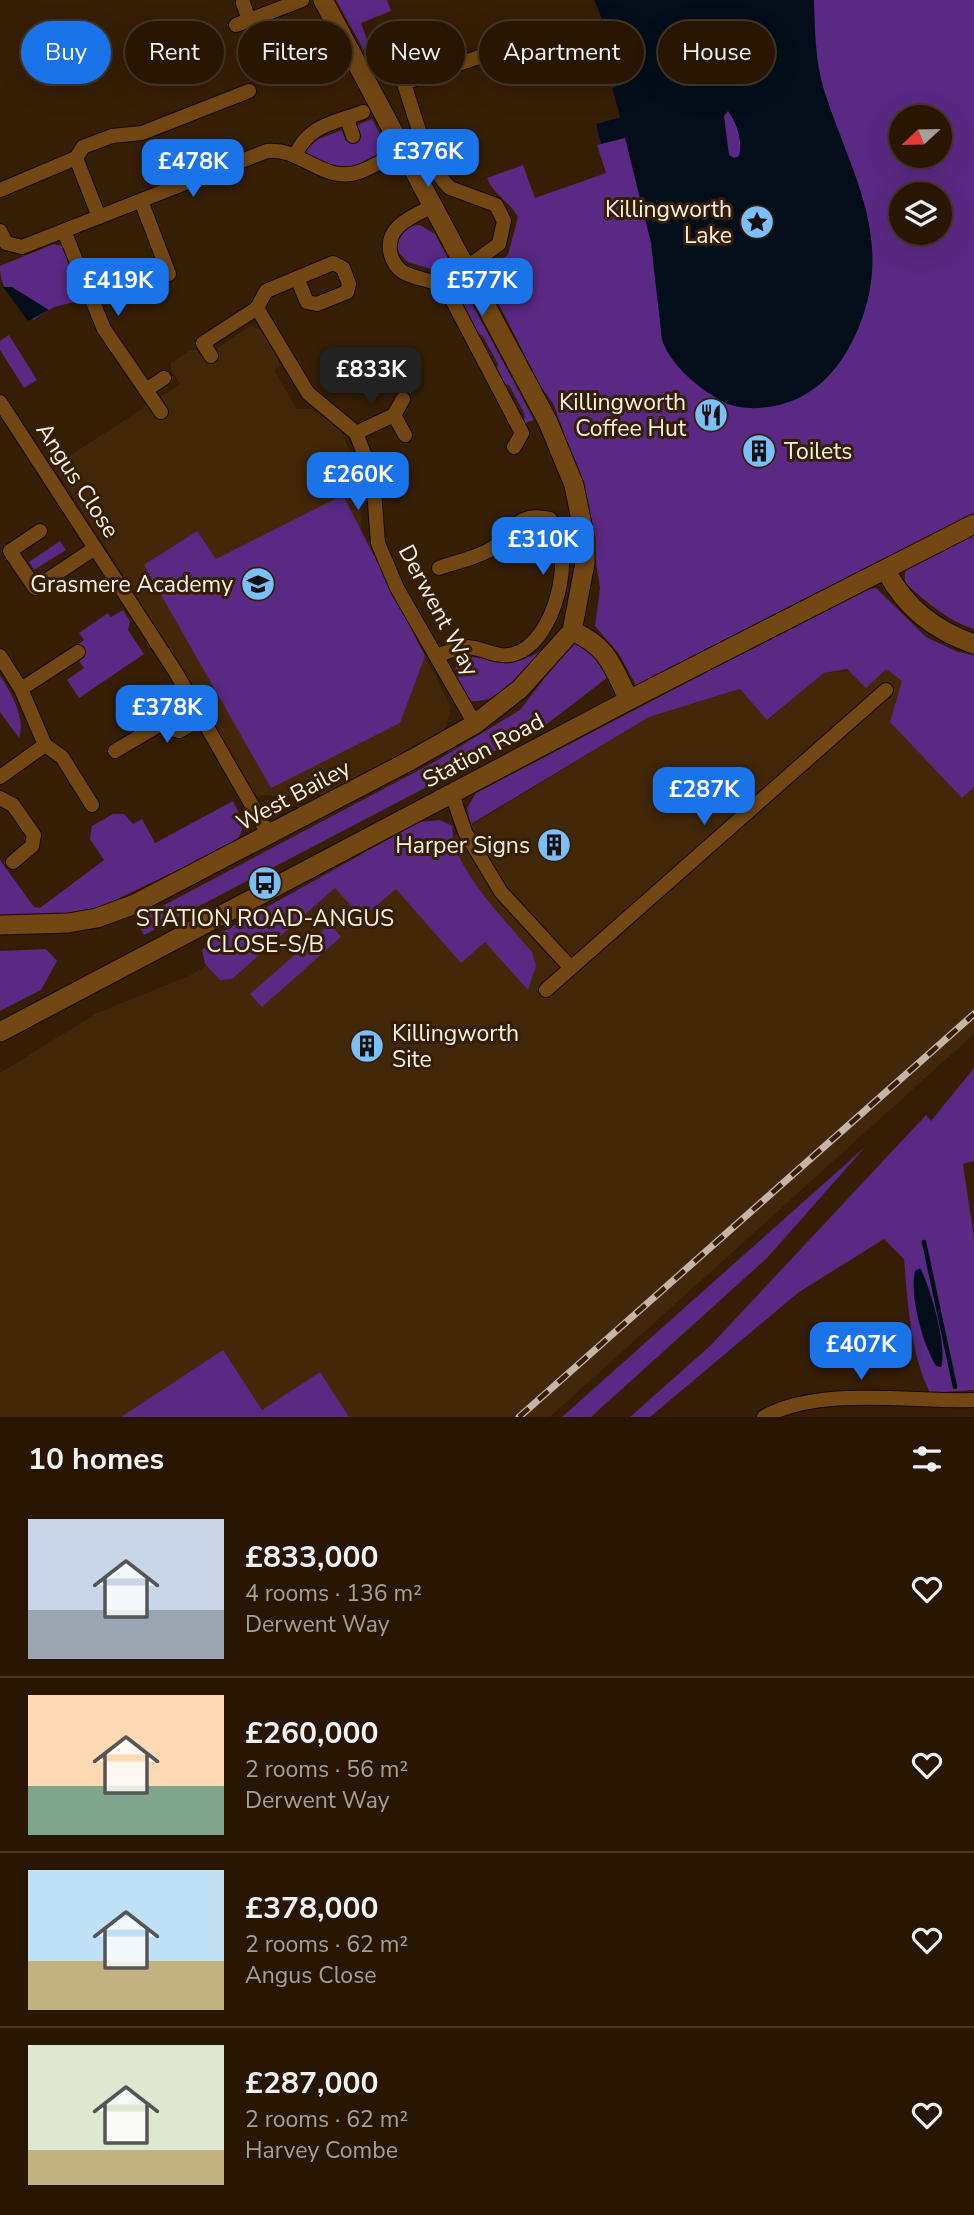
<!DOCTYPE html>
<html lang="en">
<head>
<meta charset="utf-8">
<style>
  body { margin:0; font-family:"Nunito Sans",sans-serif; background:#301f0d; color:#f1f3f6; height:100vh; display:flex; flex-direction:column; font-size:26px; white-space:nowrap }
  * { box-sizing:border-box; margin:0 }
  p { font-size:23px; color:#a59f9a }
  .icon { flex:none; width:38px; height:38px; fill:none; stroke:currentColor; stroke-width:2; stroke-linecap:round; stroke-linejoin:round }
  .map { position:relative; height:1417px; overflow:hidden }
  .panel { display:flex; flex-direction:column; background:#281603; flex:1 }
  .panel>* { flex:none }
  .hud { position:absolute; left:21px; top:21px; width:933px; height:63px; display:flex; gap:14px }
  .needle { width:46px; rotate:248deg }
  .tools { position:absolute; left:889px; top:105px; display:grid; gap:14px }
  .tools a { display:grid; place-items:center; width:63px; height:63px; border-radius:50%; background:#281603; box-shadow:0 7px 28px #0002,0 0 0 2px #443525; font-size:35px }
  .price { position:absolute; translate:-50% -60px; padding:0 16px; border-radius:14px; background:#1a73e8; color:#fff; font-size:23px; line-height:46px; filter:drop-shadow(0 2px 4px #0008) }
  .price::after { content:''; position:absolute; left:50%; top:42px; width:21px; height:16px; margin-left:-10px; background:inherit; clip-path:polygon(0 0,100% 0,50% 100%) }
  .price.on { background:#222; color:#fff }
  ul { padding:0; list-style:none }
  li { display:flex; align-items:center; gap:21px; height:175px; padding:0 28px }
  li+li { border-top:2px solid #443525 }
  li span { display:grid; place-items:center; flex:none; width:196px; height:140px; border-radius:0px; color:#555 }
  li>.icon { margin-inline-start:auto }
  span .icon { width:84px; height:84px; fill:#fffc; stroke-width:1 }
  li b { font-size:30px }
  h2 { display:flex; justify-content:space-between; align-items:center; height:84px; padding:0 28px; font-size:30px }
  .chip { padding:0 24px; border-radius:32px; background:#281603; box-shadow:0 7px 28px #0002,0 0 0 2px #443525; font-size:24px; line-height:63px }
  .chip.on { background:#1a73e8; color:#fff }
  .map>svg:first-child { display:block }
  .built { fill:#422708 }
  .green { fill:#592983; fill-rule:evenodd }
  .water { fill:#030e1a; fill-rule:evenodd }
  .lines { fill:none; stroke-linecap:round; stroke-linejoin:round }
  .stream { stroke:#030e1a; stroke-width:4.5 }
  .street-casing { stroke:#170a00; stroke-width:16 }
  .secondary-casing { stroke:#170a00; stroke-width:21 }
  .street { stroke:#734714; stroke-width:14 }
  .secondary { stroke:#734714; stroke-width:19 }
  .rail-casing { stroke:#c4b5a7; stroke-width:7 }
  .rail { stroke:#351e04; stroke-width:4.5; stroke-dasharray:13; stroke-linecap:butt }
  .labels { text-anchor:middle; stroke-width:6; stroke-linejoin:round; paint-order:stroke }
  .poi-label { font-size:23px; fill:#fcf1e7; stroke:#351e04; text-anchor:end }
  .street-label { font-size:23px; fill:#fcf1e7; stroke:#351e04 }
</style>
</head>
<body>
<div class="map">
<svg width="974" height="1417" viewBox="0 0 974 1417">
  <rect width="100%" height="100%" fill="#351e04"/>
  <g class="built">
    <path d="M250,326L263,330L279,356V367L274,370L297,409H312L341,430L362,481L361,531L451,707L442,739L332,794L256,796L162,637L54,466L180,384L171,370V363L189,351L197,350L206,362L217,354L218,348Z"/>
    <path d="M898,666L974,673V1034L550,1417H0V1073L97,1013L191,975L413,839L451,838L649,717L741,689L768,720L824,673Z"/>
  </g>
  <g class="green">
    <path d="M336,0H387L391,11L361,23L379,73L377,74Z"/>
    <path d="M594,0H974V514L638,689L619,654L595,626L600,588L585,491L553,403L541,387L488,283L491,267L508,255L518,217C510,202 492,193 487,178L523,165L535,198L606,173L597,145L601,144L596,124L620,117L612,88L616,87L601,17ZM901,117H940V156H901ZM901,194H940V233H901Z"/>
    <path d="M372,119L386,146C378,161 351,172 334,169C325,167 315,160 307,156L305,151L308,143L342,130L346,141L359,137L355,126Z"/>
    <path d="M420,225L435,234L534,420L525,423L524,413L509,385L504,384L496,370L498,364L482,335L476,333L444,273L408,262L397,251L400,234L408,226Z"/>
    <path d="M54,244L65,247L87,299L54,307L33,320C17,301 0,293 0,266Z"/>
    <path d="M9,335L37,380L24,388L0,350V341Z"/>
    <path d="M343,495L425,656L400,723L271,788L144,565L197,531L216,559Z"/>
    <path d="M974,530V629C948,621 925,601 905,583V572L911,565Z"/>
    <path d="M60,541L66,550L34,570L29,562Z"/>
    <path d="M876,588L926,637L958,652L974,655V787L962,798L890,722L902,681L886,669L866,688L847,669L824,673L767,720L740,689L649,717L471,824L467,808L476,793L864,590Z"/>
    <path d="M123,610L130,621L128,630L144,654L79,698L67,680L84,668L71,649L84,640L79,633L108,613L111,617Z"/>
    <path d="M573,641L598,654L608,677L547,724L144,935L136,920L436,761L520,710Z"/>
    <path d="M542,650C522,670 501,705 470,701C461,687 448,672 461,657C495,656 509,671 542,650Z"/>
    <path d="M0,676C11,692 26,719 19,738L0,712Z"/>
    <path d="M233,801C242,819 248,829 233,844L98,908L70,915L0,917V860L34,907L40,908L104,860L90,839L92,826L113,814H124L133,824L142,819L155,843Z"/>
    <path d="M440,820L453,826C447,863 509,924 532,952L536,966L528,990L485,942L461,963L396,889L362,918L335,888L232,979L220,980L205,964L202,950L215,936L419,822Z"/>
    <path d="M330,924L341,937L262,1007L250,994Z"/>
    <path d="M46,949L57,961L41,990L0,1011V951Z"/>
    <path d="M974,1068V1161L963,1164L974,1238V1390L930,1393C910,1352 908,1304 904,1259L884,1239L799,1292L650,1417H630L711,1345L926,1115L931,1121Z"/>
    <path d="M866,1146L767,1258L591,1417H562Z"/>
    <path d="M223,1350L262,1410L320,1372L349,1417H121Z"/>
  </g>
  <g class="water">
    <path d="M594,0H814C815,29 815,61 824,90C850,172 896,239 858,329C847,355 831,379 806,394C785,407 747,414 724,402C699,389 672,367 662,340L651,243L625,138L601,144L596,124L620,117L612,88L616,87L601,17ZM728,111C737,123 743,141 739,156L734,158L729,155L724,116Z"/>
    <path d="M3,287H12L49,310L28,321Z"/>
    <path d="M920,1268C930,1286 948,1348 941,1367L936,1366C923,1345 909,1295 915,1271Z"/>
  </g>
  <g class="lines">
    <path class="stream" d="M924,1242L955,1387"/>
    <g class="street-casing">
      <g id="street">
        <path d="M243,3L249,20"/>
        <path d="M236,25L302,0"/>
        <path d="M401,75C413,107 425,165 450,188L496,205L504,221L499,244L466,268"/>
        <path d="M404,83L482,56"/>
        <path d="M347,119L353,136"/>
        <path d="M295,156C308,125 334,123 363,112"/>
        <path d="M76,158L99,217"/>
        <path d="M0,190L76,158L83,147L112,136L142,133L249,91"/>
        <path d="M141,201L169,274"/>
        <path d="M433,206C413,216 383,227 391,255C393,262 397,268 403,272C418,281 436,278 448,292L522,433L514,447"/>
        <path d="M0,231L6,243L22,247L267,151C301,147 323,184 359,172C374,167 389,156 403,149"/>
        <path d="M64,231L104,329L161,412"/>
        <path d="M257,308L266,291L333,263L343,268L349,284L347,292L317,304L307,302L297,278"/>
        <path d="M211,356L203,343L257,308L308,393L356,433L373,477L378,543L397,588L475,724"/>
        <path d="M146,390L164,378"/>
        <path d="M0,402L175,671L269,835"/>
        <path d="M394,415L405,435"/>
        <path d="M356,433L394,415L403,399"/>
        <path d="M40,531L10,551L35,588L95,548"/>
        <path d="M0,656L21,689L45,745L62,757L92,805"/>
        <path d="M436,656C446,653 457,647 467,647C484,648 498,659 514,654C556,642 577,550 550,519C515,510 513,535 491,549C477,558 455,562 439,568"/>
        <path d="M21,689L78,652"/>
        <path d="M115,751L159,725L179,731L203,718"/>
        <path d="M0,777L45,745"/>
        <path d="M452,794L465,832L501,892L571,968"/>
        <path d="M0,798L13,805L34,835L32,846L13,862"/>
        <path d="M546,990L886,690"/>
        <path d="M764,1417C818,1386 910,1402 974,1400"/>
      </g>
    </g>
    <g class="secondary-casing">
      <g id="secondary">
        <path d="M886,571C906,608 934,630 974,644"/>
        <path d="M572,631C609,647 612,666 629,700"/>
        <path d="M0,925L68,923L97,918L135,904L411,760L475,724L520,689L572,631L585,563V539L574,485L548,422L323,0"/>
        <path d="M0,1032L629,700L974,524"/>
      </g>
    </g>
    <use href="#street" class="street"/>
    <use href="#secondary" class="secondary"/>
    <g class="rail-casing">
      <path id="rail" d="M519,1417L974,1014"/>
    </g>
    <use href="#rail" class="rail"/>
  </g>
  <defs>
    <g id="sight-disc" transform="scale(1.75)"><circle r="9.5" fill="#7abff8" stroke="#351e04"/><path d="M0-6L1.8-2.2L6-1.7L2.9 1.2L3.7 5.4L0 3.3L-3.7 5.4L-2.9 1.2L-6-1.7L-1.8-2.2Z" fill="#111"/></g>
    <g id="restaurant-disc" transform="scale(1.75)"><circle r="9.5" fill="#7abff8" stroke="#351e04"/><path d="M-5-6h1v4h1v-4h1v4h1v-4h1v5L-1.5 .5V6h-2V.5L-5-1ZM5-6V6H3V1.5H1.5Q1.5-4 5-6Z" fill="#111"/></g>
    <g id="building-disc" transform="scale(1.75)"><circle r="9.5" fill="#7abff8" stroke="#351e04"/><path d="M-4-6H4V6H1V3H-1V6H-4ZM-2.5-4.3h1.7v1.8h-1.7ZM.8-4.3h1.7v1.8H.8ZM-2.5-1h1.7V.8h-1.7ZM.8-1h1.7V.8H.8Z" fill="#111"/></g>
    <g id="school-disc" transform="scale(1.75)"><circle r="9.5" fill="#7abff8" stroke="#351e04"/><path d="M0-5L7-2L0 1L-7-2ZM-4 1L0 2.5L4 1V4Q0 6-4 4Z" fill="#111"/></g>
    <g id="bus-disc" transform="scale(1.75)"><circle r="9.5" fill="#7abff8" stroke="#351e04"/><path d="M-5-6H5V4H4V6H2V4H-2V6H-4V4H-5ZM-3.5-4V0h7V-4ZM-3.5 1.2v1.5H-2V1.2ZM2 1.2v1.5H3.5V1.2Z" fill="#111"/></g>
  </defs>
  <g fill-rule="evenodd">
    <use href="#sight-disc" x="757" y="222"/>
    <use href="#restaurant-disc" x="711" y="415"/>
    <use href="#building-disc" x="759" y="451"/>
    <use href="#school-disc" x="258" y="584"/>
    <use href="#building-disc" x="554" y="845"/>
    <use href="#bus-disc" x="265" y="883"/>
    <use href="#building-disc" x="367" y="1046"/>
  </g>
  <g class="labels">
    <g class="poi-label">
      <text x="732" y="217">Killingworth<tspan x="732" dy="26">Lake</tspan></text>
      <text x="686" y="410">Killingworth<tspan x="686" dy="26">Coffee Hut</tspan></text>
      <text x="784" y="459" text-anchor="start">Toilets</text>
      <text x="233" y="592">Grasmere Academy</text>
      <text x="530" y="853">Harper Signs</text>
      <text x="265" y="926" text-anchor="middle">STATION ROAD-ANGUS<tspan x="265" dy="26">CLOSE-S/B</tspan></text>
      <text x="392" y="1041" text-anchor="start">Killingworth<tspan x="392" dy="26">Site</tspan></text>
    </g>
    <g class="street-label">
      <text transform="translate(78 480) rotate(57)" y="8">Angus Close</text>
      <text transform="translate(439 610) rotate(62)" y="8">Derwent Way</text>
      <text transform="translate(483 750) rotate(-28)" y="8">Station Road</text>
      <text transform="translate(293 795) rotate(-28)" y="8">West Bailey</text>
    </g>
  </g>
</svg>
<div class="tools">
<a><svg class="needle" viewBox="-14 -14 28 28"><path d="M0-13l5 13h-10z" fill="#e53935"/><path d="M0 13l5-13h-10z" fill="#a59f9a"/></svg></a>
<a><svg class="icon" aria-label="layers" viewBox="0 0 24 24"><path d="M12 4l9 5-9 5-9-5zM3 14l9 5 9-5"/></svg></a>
</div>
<b class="price" style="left:428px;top:189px">£376K</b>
<b class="price" style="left:193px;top:199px">£478K</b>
<b class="price" style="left:118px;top:318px">£419K</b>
<b class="price" style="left:482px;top:318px">£577K</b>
<b class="price on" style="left:371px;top:407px">£833K</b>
<b class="price" style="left:358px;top:512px">£260K</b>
<b class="price" style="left:543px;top:577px">£310K</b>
<b class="price" style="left:167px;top:745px">£378K</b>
<b class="price" style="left:704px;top:827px">£287K</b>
<b class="price" style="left:861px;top:1382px">£407K</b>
<div class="hud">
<a class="chip on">Buy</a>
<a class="chip">Rent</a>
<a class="chip">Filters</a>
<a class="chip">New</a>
<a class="chip">Apartment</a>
<a class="chip">House</a>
</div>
</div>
<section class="panel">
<h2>10 homes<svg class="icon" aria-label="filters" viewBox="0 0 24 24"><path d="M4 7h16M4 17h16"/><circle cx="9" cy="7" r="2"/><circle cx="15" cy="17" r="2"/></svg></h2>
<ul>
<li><span style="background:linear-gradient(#c9d6e8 65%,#9aa5b1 0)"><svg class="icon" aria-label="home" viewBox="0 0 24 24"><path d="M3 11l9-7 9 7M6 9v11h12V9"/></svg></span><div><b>£833,000</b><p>4 rooms · 136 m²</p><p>Derwent Way</p></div><svg class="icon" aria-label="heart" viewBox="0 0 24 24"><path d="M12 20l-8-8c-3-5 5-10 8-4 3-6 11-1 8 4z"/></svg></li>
<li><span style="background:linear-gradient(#ffd9b3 65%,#7fa58c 0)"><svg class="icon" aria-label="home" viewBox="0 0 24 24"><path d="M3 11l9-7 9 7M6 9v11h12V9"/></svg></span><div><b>£260,000</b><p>2 rooms · 56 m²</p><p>Derwent Way</p></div><svg class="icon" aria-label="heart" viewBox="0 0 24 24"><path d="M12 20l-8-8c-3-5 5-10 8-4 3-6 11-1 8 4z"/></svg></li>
<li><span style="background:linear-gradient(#bfe0f5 65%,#c2b280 0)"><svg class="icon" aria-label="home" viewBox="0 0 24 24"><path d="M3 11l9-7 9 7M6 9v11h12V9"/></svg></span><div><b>£378,000</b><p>2 rooms · 62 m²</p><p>Angus Close</p></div><svg class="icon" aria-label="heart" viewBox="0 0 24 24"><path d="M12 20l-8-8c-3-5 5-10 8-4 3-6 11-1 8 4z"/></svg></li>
<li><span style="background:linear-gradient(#dfe7d0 75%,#c2b280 0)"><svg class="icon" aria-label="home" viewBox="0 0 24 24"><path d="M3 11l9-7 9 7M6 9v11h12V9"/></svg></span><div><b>£287,000</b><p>2 rooms · 62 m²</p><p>Harvey Combe</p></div><svg class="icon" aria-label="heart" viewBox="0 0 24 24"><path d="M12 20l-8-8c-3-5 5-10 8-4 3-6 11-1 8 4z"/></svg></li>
</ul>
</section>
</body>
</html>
